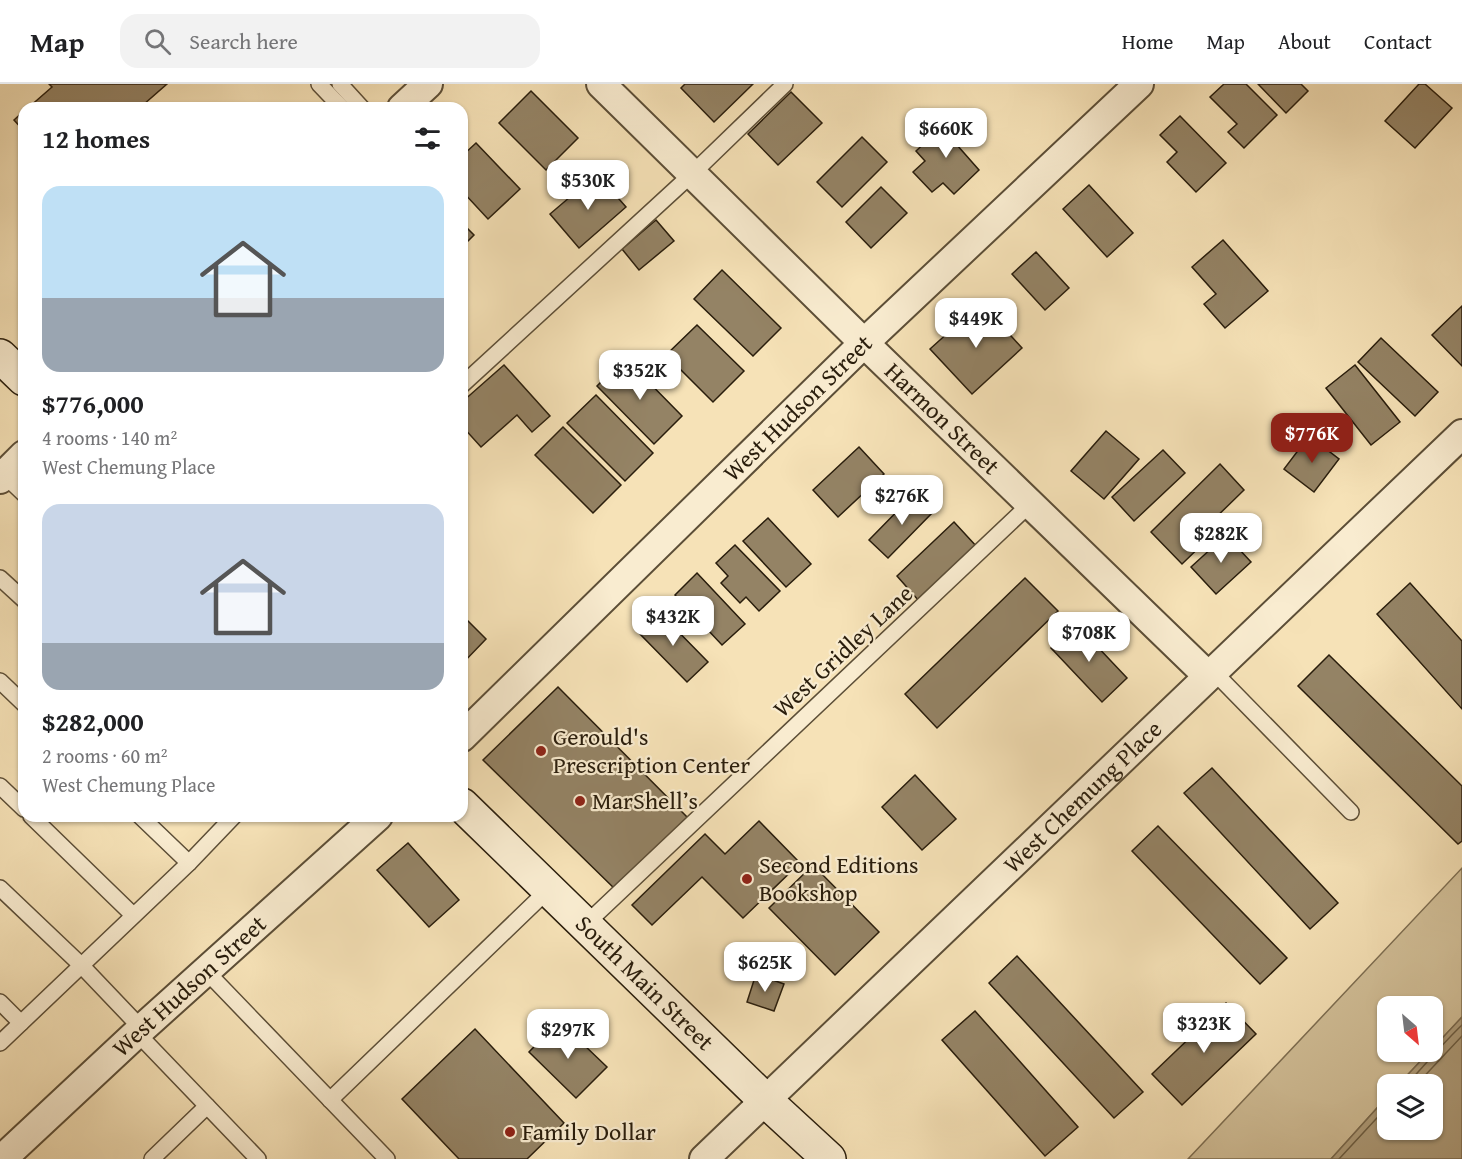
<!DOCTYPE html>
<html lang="en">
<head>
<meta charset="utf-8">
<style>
  body { margin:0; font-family:"Gentium Book Plus",serif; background:#f2f2f2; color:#202124; height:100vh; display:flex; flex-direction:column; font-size:22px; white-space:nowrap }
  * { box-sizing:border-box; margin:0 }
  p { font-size:20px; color:#757577 }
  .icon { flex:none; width:33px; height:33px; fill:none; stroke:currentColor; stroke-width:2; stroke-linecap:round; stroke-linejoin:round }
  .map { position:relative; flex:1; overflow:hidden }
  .drawer { position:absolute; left:18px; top:18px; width:450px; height:720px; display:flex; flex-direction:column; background:#fff; border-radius:18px; box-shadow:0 2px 4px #0004 }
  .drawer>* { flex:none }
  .needle { width:39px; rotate:152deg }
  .tools { position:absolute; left:1377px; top:912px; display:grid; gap:12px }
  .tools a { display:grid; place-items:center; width:66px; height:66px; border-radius:12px; background:#fff; box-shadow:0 2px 4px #0004; font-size:30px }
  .price { position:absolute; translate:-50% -51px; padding:0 14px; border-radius:12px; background:#fff; color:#222; font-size:20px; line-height:39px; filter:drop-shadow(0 2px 3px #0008) }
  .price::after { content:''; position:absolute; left:50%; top:36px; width:18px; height:14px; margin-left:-9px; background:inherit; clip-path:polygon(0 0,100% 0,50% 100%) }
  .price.current { background:#8f2418; color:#fff }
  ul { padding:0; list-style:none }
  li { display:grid; align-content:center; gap:12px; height:318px; padding:0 24px }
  li span { display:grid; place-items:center; height:186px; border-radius:18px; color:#555 }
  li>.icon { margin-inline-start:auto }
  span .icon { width:108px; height:108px; fill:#fffc; stroke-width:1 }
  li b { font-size:26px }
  h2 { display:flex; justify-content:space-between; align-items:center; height:72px; padding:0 24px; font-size:26px }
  header { display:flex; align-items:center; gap:36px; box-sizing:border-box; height:84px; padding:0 30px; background:#fff; border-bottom:2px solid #e0e0e0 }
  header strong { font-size:28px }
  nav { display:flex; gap:33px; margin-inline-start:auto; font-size:21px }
  .search { width:420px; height:54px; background:#f2f2f2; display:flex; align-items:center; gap:15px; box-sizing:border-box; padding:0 21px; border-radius:18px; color:#757577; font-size:22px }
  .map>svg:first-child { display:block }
  .green { fill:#d3c19a; stroke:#7e6f53; stroke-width:1.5 }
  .water { fill:#b09f7d; stroke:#7a6b50; stroke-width:1.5 }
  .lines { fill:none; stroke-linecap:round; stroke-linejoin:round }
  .shore { stroke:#6c5e44; stroke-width:1.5 }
  .building { fill:#948365; stroke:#291d0c; stroke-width:1.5 }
  .lane-casing { stroke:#5c4e37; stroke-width:18 }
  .street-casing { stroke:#5c4e37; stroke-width:32 }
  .secondary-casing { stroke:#291d0c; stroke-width:36 }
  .lane { stroke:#f9ecd0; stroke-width:15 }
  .street { stroke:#f9ecd0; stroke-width:28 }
  .secondary { stroke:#f9ecd0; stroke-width:33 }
  .poi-dot { fill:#8f2418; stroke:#f9ecd0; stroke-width:2 }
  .labels { text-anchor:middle; stroke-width:4.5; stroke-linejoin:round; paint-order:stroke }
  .street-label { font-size:24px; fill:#291d0c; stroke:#f9ecd0 }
  .poi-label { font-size:24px; fill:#291d0c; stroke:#f9ecd0; text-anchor:start }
</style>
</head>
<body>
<header>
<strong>Map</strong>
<div class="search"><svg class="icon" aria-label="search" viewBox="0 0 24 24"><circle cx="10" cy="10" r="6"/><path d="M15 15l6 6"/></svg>Search here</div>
<nav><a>Home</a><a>Map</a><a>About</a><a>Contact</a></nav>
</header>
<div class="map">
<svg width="1462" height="1075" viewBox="0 0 1462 1075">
  <rect width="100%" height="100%" fill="#f6e2b7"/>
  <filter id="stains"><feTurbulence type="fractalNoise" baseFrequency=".00333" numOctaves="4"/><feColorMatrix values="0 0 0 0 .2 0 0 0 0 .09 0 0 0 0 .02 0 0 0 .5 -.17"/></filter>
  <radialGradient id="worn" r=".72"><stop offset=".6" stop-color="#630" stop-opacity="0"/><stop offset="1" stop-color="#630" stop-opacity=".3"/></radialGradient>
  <path class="green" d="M1462,784V933L1433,964L1432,922H1388V968H1429L1399,1000H1388L1387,1013L1331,1075H1188Z"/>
  <path class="water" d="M1462,933V1075H1331L1387,1013L1388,1046H1432V1000H1399L1429,968H1432L1433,964Z"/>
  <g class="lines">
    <g class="shore">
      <path d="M1407,1000C1426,980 1442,960 1462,941"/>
      <path d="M1417,1000L1462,952"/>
      <path d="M1339,1075L1388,1022"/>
    </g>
  </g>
  <g class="building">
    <path d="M49,0H167L143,21L146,24H28L52,3Z"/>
    <path d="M685,0H753L714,38L681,4Z"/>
    <path d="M1224,0H1246L1277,31L1244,64L1228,48L1237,40L1210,13Z"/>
    <path d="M1258,0H1301L1308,7L1286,29Z"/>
    <path d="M1419,0H1425L1452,24L1415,64L1385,37Z"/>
    <path d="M531,7L578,54L546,86L499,39Z"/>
    <path d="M791,8L822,39L778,81L748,50Z"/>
    <path d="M24,27V47L14,36Z"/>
    <path d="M954,32L970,49L957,61L979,86L954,110L943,99L932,108L913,88L925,77L916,67Z"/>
    <path d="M1180,32L1226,79L1196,108L1167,78L1177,68L1160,51Z"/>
    <path d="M862,53L887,78L842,123L817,98Z"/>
    <path d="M476,59L520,105L488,135L462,107V72Z"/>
    <path d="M597,90L626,123L579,164L550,130Z"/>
    <path d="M1089,101L1133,149L1107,173L1063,125Z"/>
    <path d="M881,103L907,129L871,164L846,138Z"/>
    <path d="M656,136L674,157L639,186L622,165Z"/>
    <path d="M462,139L474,151L462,163Z"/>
    <path d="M1223,156L1268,207L1225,244L1204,220L1216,210L1192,183Z"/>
    <path d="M1036,168L1069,204L1045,226L1012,190Z"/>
    <path d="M722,186L781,244L753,272L694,215Z"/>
    <path d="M981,219L1022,264L972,310L930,265Z"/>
    <path d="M1462,222V282L1432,251Z"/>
    <path d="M697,241L744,287L713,318L666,271Z"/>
    <path d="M1381,254L1438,308L1415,332L1358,278Z"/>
    <path d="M625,274L682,332L654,360L597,302Z"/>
    <path d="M504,281L550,332L532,348L517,331L481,363L462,342V318Z"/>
    <path d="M1355,281L1400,338L1371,361L1326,304Z"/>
    <path d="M596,311L653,369L625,397L567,339Z"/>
    <path d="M563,343L621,401L593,429L535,371Z"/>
    <path d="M1106,347L1139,375L1104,415L1071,387Z"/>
    <path d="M1309,352L1339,375L1314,408L1284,385Z"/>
    <path d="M859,363L884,390L838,433L813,406Z"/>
    <path d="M1163,366L1185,389L1134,437L1112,413Z"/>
    <path d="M1220,380L1244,406L1205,444L1212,451L1182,480L1151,448Z"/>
    <path d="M915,409L934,427L888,474L869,456Z"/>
    <path d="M768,434L811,480L786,503L743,457Z"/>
    <path d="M954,438L977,463L919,517L897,492Z"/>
    <path d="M1226,451L1251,478L1216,510L1191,483Z"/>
    <path d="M735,461L780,507L759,527L746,513L740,519L721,499L728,492L716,479Z"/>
    <path d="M697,489L745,540L722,561L675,511Z"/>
    <path d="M1025,494L1058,527L937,644L905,610Z"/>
    <path d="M1410,499L1462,557V625L1377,530Z"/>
    <path d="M659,528L708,578L687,598L638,548Z"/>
    <path d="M462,531L486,555L462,580Z"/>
    <path d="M1076,540L1127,594L1102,618L1051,564Z"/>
    <path d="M1329,571L1462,702V757L1458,760L1298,602Z"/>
    <path d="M558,603L691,737L619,809L483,676Z"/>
    <path d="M1212,684L1338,819L1310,845L1184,709Z"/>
    <path d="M915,691L956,735L922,766L882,723Z"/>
    <path d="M759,737L800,779L743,834L702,793L652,841L632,821L705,750L725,770Z"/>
    <path d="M1158,742L1287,874L1260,900L1132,767Z"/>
    <path d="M408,759L459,816L429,843L377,786Z"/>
    <path d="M813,781L879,848L835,891L769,824Z"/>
    <path d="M1017,872L1143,1008L1114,1034L989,899Z"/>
    <path d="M756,890L784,900L774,927L747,918Z"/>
    <path d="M1226,919L1256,950L1182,1021L1152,990Z"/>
    <path d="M975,927L1078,1043L1045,1072L942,956Z"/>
    <path d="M559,937L607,983L576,1014L529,968Z"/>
    <path d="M475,945L564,1039L527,1075H459L402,1015Z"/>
  </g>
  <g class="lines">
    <g class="lane-casing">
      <g id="lane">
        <path d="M319,0L342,24"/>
        <path d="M340,0L362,24"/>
        <path d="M462,301L693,89L785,0"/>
        <path d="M4,391L24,410"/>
        <path d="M0,494L24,516"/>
        <path d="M1213,587L1351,728"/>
        <path d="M0,597L24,620"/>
        <path d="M0,702L24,725"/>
        <path d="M31,732L133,831"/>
        <path d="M140,732L189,779"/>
        <path d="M0,804L81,881L142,945"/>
        <path d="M582,836L588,838L1030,420"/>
        <path d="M206,887L387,1075"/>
        <path d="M0,918L21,939"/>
        <path d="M137,949L258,1075"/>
        <path d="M0,959L189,779L234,732"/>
        <path d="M330,1016L549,805"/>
        <path d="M152,1075L207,1022"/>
      </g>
    </g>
    <g class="street-casing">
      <g id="street">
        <path id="s1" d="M601,0L864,259L1208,592"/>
        <path d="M402,24L428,0"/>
        <path d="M0,395L24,371"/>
        <path id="s2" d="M462,653L864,259L1139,0"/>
        <path id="s3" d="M2,1075L137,949L378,732"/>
        <path id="s4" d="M704,1075L1462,350"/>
      </g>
    </g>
    <g class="secondary-casing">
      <g id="secondary">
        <path d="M0,272L24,295"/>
        <path id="s5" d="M462,721L766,1017L829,1075"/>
      </g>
    </g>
    <use href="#lane" class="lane"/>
    <use href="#street" class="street"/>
    <use href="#secondary" class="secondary"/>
  </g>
  <g class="poi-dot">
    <circle cx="541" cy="667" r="6"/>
    <circle cx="580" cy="717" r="6"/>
    <circle cx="747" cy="795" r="6"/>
    <circle cx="510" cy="1048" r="6"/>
  </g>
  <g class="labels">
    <g class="street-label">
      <text dy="8" stroke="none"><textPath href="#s2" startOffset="470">West Hudson Street</textPath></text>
      <text dy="8" stroke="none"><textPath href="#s1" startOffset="478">Harmon Street</textPath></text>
      <text transform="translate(843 567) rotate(-43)" y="8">West Gridley Lane</text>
      <text dy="8" stroke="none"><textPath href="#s4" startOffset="524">West Chemung Place</textPath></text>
      <text dy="8" stroke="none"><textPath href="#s5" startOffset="255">South Main Street</textPath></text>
      <text dy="8" stroke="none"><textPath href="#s3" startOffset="255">West Hudson Street</textPath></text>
    </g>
    <g class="poi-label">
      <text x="553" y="661">Gerould's<tspan x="553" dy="28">Prescription Center</tspan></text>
      <text x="592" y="725">MarShell’s</text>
      <text x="759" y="789">Second Editions<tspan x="759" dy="28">Bookshop</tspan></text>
      <text x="522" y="1056">Family Dollar</text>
    </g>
  </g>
  <rect width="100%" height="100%" filter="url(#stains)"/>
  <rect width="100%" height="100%" fill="url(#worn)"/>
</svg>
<div class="tools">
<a><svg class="needle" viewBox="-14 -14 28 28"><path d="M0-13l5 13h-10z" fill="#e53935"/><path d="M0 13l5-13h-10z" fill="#757577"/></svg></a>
<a><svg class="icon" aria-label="layers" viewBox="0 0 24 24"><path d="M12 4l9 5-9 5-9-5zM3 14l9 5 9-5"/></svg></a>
</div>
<b class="price" style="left:946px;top:75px">$660K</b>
<b class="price" style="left:588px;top:127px">$530K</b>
<b class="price" style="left:976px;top:265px">$449K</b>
<b class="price" style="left:640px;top:317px">$352K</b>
<b class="price current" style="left:1312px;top:380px">$776K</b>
<b class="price" style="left:902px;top:442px">$276K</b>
<b class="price" style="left:1221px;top:480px">$282K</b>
<b class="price" style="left:673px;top:563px">$432K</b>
<b class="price" style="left:1089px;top:579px">$708K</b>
<b class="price" style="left:765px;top:909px">$625K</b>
<b class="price" style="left:1204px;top:970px">$323K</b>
<b class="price" style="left:568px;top:976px">$297K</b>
<section class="drawer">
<h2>12 homes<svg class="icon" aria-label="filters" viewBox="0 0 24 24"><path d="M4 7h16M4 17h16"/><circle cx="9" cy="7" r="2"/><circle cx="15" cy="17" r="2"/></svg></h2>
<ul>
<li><span style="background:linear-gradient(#bfe0f5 60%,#9aa5b1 0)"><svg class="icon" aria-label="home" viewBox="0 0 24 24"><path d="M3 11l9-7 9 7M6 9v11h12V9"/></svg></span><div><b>$776,000</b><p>4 rooms · 140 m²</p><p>West Chemung Place</p></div></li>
<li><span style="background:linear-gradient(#c9d6e8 75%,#9aa5b1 0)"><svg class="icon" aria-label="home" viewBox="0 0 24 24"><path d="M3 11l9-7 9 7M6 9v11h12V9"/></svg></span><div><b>$282,000</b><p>2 rooms · 60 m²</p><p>West Chemung Place</p></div></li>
</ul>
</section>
</div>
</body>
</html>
